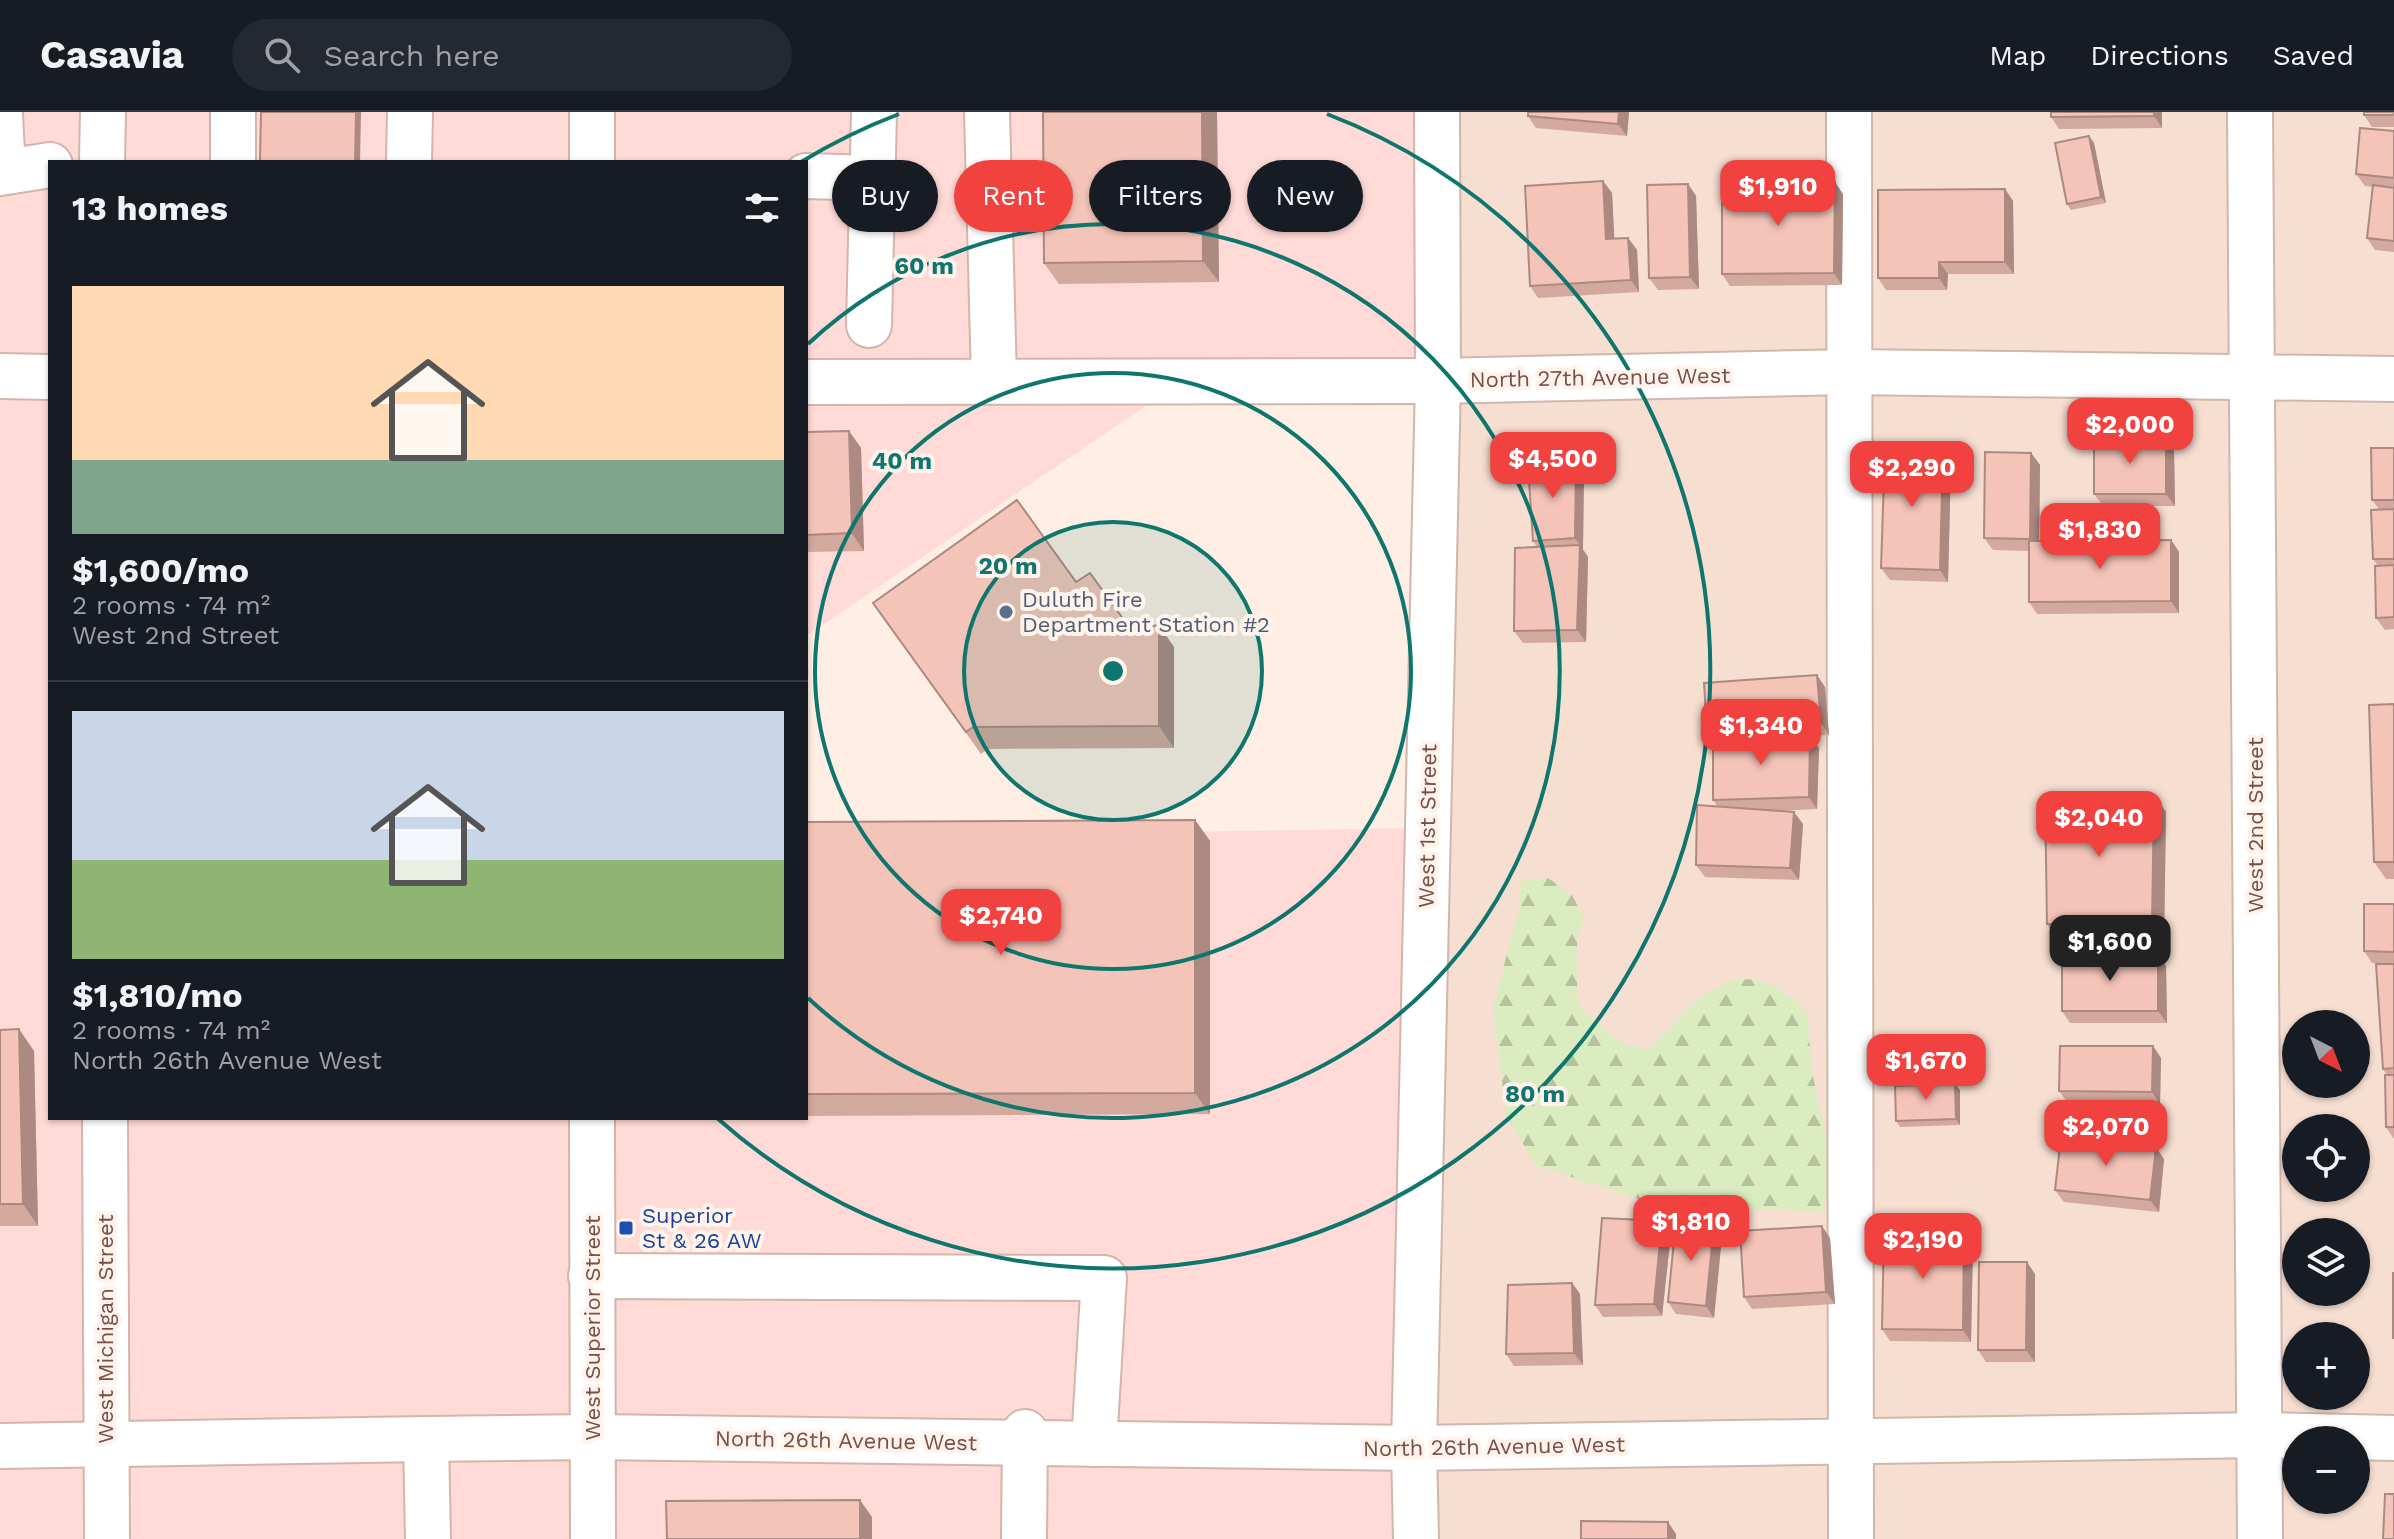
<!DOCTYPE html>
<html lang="en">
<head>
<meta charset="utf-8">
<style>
  body { margin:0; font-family:"Work Sans",sans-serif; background:#242831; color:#f1f3f6; height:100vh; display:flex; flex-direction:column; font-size:30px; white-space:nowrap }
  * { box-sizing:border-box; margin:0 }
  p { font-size:26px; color:#9ea1a6 }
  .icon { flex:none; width:44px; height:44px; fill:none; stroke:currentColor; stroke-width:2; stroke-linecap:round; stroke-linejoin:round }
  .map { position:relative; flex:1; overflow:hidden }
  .drawer { position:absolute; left:48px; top:48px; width:760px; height:960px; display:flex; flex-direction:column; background:#171b24; border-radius:0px; box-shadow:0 2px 6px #0004 }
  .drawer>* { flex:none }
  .guide { position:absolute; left:832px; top:48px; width:760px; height:72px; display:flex; gap:16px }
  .needle { width:52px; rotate:138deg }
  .tools { position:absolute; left:2282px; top:898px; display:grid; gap:16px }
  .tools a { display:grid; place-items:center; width:88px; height:88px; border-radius:50%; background:#171b24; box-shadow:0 2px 6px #0004; font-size:40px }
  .price { position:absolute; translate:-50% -68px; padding:0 18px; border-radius:16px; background:#f1423f; color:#fff; font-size:26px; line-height:52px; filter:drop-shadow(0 2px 4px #0008) }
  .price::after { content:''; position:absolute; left:50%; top:48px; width:24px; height:18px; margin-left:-12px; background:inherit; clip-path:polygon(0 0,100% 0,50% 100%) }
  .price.selected { background:#222; color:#fff }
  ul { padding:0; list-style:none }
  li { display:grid; align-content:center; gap:16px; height:424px; padding:0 24px }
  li+li { border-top:2px solid #363941 }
  li span { display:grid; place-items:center; height:248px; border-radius:0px; color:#555 }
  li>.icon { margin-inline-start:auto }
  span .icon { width:144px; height:144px; fill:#fffc; stroke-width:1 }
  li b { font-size:34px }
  h2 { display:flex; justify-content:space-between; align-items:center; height:96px; padding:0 24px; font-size:34px }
  .chip { padding:0 28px; border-radius:36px; background:#171b24; box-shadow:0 2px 6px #0004; font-size:28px; line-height:72px }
  .chip.selected { background:#f1423f; color:#fff }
  header { display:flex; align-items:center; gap:48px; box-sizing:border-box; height:112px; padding:0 40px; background:#171b24; border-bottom:2px solid #363941 }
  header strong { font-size:38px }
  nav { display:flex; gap:44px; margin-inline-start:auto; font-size:28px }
  .search { width:560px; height:72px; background:#242831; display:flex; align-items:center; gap:20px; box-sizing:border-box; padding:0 28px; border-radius:44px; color:#9ea1a6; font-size:30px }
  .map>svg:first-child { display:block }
  .residential { fill:#f6ded1; fill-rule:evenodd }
  .commercial { fill:#ffdad6 }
  .forest { fill:url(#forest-firs) }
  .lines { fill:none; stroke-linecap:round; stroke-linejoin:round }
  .minor-casing { stroke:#d2b5ab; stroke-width:48 }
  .minor { stroke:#fff; stroke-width:44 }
  .wall { fill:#d3a99e }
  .shaded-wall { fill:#ac8981 }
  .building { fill:#f5c4b8; stroke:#ac8981; stroke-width:2 }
  .ring { fill:none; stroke:#0f766e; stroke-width:4 }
  .service-dot { fill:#5c6f8a; stroke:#fff3eb; stroke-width:3 }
  .transit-dot { fill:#1a4fb4; stroke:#fff3eb; stroke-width:3 }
  .labels { text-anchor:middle; stroke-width:8; stroke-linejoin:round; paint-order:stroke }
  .street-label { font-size:22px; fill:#784e47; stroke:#fff3eb }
  .service-label { font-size:22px; fill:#4e5e75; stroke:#fff3eb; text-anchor:start }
  .transit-label { font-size:22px; fill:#164399; stroke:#fff3eb; text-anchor:start }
  .centre { fill:#0f766e; stroke:#fff3eb; stroke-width:4 }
  .ring-label { font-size:24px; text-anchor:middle; font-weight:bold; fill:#0f766e; stroke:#fff3eb; stroke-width:8; stroke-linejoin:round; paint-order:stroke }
</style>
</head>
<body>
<header>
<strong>Casavia</strong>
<div class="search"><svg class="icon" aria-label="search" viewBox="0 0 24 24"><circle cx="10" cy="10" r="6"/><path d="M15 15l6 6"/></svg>Search here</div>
<nav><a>Map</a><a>Directions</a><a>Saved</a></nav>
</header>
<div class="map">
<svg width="2394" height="1427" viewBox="0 0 2394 1427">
  <defs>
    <pattern id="forest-firs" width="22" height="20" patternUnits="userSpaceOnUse" patternTransform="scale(2)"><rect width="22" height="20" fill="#dbedc0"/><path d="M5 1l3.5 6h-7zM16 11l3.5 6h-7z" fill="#b6c29e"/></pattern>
  </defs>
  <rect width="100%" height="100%" fill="#feeee3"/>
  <path class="residential" d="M1437,0H2394V1427H1416ZM2296,912H2356V972H2296ZM2296,1016H2356V1076H2296ZM2296,1120H2356V1180H2296ZM2296,1224H2356V1284H2296ZM2296,1328H2356V1388H2296Z"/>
  <path class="commercial" d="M0,0H1437L1438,269L1184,268L806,524V50H50V1006H806V726L1427,716L1426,1427H0Z"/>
  <path class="forest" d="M1548,766L1572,783L1584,806L1577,823V890L1591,906L1622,931L1648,938C1682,901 1728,841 1783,880C1792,886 1799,894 1807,901L1812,960L1835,1066L1821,1100L1767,1097L1687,1103L1535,1053L1506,1002L1493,895L1518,800L1521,769Z"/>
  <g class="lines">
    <g class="minor-casing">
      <g id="minor">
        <path d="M233,0V50"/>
        <path d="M987,0L994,268"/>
        <path d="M1849,0L1851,1427"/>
        <path d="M2250,0L2260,1427"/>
        <path d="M0,3L3,59"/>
        <path d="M102,50L103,0"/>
        <path d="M409,50L410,0"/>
        <path d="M592,50V0"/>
        <path d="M0,61L50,53"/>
        <path d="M806,64L872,66"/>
        <path d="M869,213L874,0"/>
        <path d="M0,264L50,265"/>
        <path d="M806,270L1438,269L1849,260L2394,267"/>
        <path d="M105,1006L107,1427"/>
        <path d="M592,1006L593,1427"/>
        <path d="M591,1164L1104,1166L1094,1332"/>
        <path d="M0,1334L426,1327"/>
        <path d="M428,1427L426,1327L593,1325L1414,1336L2260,1323L2394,1326"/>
        <path d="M1024,1427L1025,1320"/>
        <path d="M1416,1427L1414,1336L1438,269L1437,0"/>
      </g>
    </g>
    <use href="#minor" class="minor"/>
  </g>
  <g class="wall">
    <path d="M1043,0H1217L1219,170L1059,172L1044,151Z"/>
    <path d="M1528,0H1629L1627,24L1536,16L1528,4Z"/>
    <path d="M2051,0H2162V16L2059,17L2051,5Z"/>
    <path d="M2394,0V15H2372L2364,3Z"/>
    <path d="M2394,19V140L2375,138L2367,126L2373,75L2365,74L2356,62Z"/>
    <path d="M2089,24L2094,31L2106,91L2071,98L2067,92Z"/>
    <path d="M1603,69L1612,81L1614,126H1628L1637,138L1639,180L1538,186L1530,174Z"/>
    <path d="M1688,72L1696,84L1699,177L1658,178L1649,166Z"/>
    <path d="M2005,77L2013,89L2014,162H1948L1947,178H1886L1878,166Z"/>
    <path d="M1843,82L1842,173L1730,174L1722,162Z"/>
    <path d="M849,319L861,336L864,439L806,440V320Z"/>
    <path d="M2394,336V517L2385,518L2376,506L2378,454L2373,447L2379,397L2372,388Z"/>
    <path d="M2174,339L2175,394H2103L2094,382Z"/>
    <path d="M2031,341L2040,353L2039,429L2171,428L2179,440V501L2037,502L2029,490V439L1993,438L1984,426Z"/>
    <path d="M1951,350L1948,470L1890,468L1881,456Z"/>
    <path d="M1584,360L1583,438L1588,445L1586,530L1523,531L1514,519L1537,435L1533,429Z"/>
    <path d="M1076,470L1127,512L1159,514L1174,535V636L988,637L981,642L873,491Z"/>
    <path d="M1825,575L1829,623L1808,624H1810L1819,636L1817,697L1773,699L1803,712L1799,768L1705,765L1696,753L1718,695L1713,688V626L1707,619Z"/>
    <path d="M2394,592V767H2386L2374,750Z"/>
    <path d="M2154,683L2166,700L2164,830H2059L2047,812Z"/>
    <path d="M1195,708L1210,729V1002L806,1004V710Z"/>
    <path d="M2394,792V851H2372L2364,839Z"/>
    <path d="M2158,842L2166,854L2167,911H2070L2062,899Z"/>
    <path d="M2394,852V1027L2386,1015L2387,963L2383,957Z"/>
    <path d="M0,918L34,939L38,1114H0Z"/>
    <path d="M2153,934L2161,946L2160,992L2068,991L2059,979Z"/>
    <path d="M1955,972L1960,978V1013L1900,1015L1896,1009Z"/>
    <path d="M2164,1047L2159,1100L2064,1090L2055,1078Z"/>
    <path d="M1964,1120L1973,1132L1971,1230L1890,1229L1882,1217Z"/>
    <path d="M1671,1121L1662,1204L1603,1205L1595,1193Z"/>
    <path d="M1722,1124L1714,1206L1676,1202L1668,1190Z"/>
    <path d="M1830,1126L1835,1192L1752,1197L1744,1185Z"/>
    <path d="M2035,1162V1250H1986L1978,1238Z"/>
    <path d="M1572,1171L1580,1182L1583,1253L1514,1254L1506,1242Z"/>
  </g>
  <g class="shaded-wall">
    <path d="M356,0H361L360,50H355Z"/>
    <path d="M1202,0H1217L1219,170L1203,149Z"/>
    <path d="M1619,0H1629L1627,24L1618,12Z"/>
    <path d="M2154,0H2162V16L2154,4Z"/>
    <path d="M2089,24L2094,31L2106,91L2101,85Z"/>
    <path d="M1603,69L1612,81L1615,139L1606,127Z"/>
    <path d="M1835,70L1843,82L1842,173L1834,161Z"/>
    <path d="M1688,72L1696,84L1699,177L1690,165Z"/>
    <path d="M2005,77L2013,89L2014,162L2005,150Z"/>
    <path d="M1628,126L1637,138L1639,180L1631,168Z"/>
    <path d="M1939,150L1948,162L1947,178L1939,166Z"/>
    <path d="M849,319L861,336L864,439L852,421Z"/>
    <path d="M2166,327L2174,339L2175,394L2166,382Z"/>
    <path d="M1943,338L1951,350L1948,470L1940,458Z"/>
    <path d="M2031,341L2040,353L2039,439L2030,427Z"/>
    <path d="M1576,348L1584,360L1583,438L1575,426Z"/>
    <path d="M2171,428L2179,440V501L2171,489Z"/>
    <path d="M1580,433L1588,445L1586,530L1577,518Z"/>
    <path d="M1159,514L1174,535V636L1159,614Z"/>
    <path d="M1817,563L1825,575L1829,623L1821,611Z"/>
    <path d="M1810,624L1819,636L1817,697L1809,685Z"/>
    <path d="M2154,683L2166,700L2164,830L2152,812Z"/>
    <path d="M1794,700L1803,712L1799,768L1790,756Z"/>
    <path d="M1195,708L1210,729V1002L1195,981Z"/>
    <path d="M2158,842L2166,854L2167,911L2158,899Z"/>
    <path d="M19,917L34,939L38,1114L23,1092Z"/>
    <path d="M2153,934L2161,946L2160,992L2152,980Z"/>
    <path d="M1955,972L1960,978V1013L1956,1007Z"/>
    <path d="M2156,1035L2164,1047L2159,1100L2150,1088Z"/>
    <path d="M1662,1109L1671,1121L1662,1204L1654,1192Z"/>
    <path d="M1714,1112L1722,1124L1714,1206L1706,1194Z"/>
    <path d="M1822,1114L1830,1126L1835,1192L1826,1180Z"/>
    <path d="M1964,1120L1973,1132L1971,1230L1963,1218Z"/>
    <path d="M2027,1150L2035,1162V1250L2026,1238Z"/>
    <path d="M1572,1171L1580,1182L1583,1253L1574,1241Z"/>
    <path d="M860,1388L872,1405V1427H860Z"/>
    <path d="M1668,1410L1676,1422V1427H1668Z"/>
  </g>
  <g class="building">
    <path d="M261,0H356L355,50H260Z"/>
    <path d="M1043,0H1202L1203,149L1044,151Z"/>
    <path d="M1528,0H1619L1618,12L1528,4Z"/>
    <path d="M2051,0H2154V4L2051,5Z"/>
    <rect x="2364" y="0" width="30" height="3"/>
    <path d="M2360,16L2394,19V66L2356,62Z"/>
    <path d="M2089,24L2101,85L2067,92L2055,31Z"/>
    <path d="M1603,69L1606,127L1628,126L1631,168L1530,174L1525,74Z"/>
    <path d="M1722,70H1835L1834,161L1722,162Z"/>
    <path d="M1688,72L1690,165L1649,166L1647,73Z"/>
    <path d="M2373,73L2394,76V129L2367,126Z"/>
    <path d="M2005,77V150H1939V166H1878V78Z"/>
    <path d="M849,319L852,421L806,423V320Z"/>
    <rect x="2094" y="327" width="72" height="55"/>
    <path d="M1885,336L1943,338L1940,458L1881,456Z"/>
    <path d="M2371,336H2394V388H2372Z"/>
    <path d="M1985,340L2031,341L2030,427L1984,426Z"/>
    <path d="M1576,348L1575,426L1533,429L1528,353Z"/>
    <path d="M1017,388L1076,470L1090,461L1127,512L1159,514V614L973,615L966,620L873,491Z"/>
    <path d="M2394,397V447H2373L2371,398Z"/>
    <path d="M2171,428V489L2029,490V429Z"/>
    <path d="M1580,433L1577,518L1514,519L1515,436Z"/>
    <path d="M2394,453V505L2376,506L2375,454Z"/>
    <path d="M1817,563L1821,611L1707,619L1704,571Z"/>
    <path d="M2394,592V750H2374L2369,593Z"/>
    <path d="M1713,623L1810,624L1809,685L1713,688Z"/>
    <path d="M2045,682L2154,683L2152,812H2047Z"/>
    <path d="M1697,693L1794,700L1790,756L1696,753Z"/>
    <path d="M1195,708V981L806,982V710Z"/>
    <path d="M2364,792H2394V840L2364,839Z"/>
    <path d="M2158,842V899H2062V843Z"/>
    <path d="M2376,852H2394V956L2383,957Z"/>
    <path d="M19,917L23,1092H0V918Z"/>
    <path d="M2060,934H2153L2152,980L2059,979Z"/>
    <path d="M2385,963H2394V1015H2386Z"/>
    <path d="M1955,972L1956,1007L1896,1009L1895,974Z"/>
    <path d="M2061,1025L2156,1035L2150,1088L2055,1078Z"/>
    <path d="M1602,1106L1662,1109L1654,1192L1595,1193Z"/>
    <path d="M1676,1108L1714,1112L1706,1194L1668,1190Z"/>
    <path d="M1822,1114L1826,1180L1744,1185L1740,1119Z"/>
    <path d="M1884,1119L1964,1120L1963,1218L1882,1217Z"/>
    <path d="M1979,1150H2027L2026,1238H1978Z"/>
    <rect x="2393" y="1161" width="1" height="65"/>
    <path d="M1572,1171L1574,1241L1506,1242L1508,1173Z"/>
    <path d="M2385,1382H2394V1427H2383Z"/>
    <path d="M860,1388V1427H667L666,1389Z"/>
    <path d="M1581,1409L1668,1410V1427H1581Z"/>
  </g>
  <circle cx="1113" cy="559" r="149" fill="#0f766e" fill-opacity=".12"/>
  <g class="ring">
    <circle cx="1113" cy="559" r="149"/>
    <circle cx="1113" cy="559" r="298"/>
    <path d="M808 232A447 447 0 1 1 808 886"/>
    <path d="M801 50A597 597 0 0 1 899 2M1327 2A597 597 0 1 1 717 1006"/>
  </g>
  <circle class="service-dot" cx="1006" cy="500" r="8"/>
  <rect class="transit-dot" x="618" y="1108" width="16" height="16" rx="4"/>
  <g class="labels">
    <g class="street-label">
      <text transform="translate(1600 265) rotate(-1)" y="8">North 27th Avenue West</text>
      <text transform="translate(2255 713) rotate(-90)" y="8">West 2nd Street</text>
      <text transform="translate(1427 714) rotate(-89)" y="8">West 1st Street</text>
      <text transform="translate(592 1216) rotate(-90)" y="8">West Superior Street</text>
      <text transform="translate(105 1217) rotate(-90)" y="8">West Michigan Street</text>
      <text transform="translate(846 1328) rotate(1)" y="8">North 26th Avenue West</text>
      <text transform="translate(1494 1334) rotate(-1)" y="8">North 26th Avenue West</text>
    </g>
    <g class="service-label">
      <text x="1022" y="495">Duluth Fire<tspan x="1022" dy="25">Department Station #2</tspan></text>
    </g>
    <g class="transit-label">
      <text x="642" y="1111">Superior<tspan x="642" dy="25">St &amp; 26 AW</tspan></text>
    </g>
  </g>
  <circle cx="1113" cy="559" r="12" class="centre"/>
  <g class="ring-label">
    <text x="924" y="162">60 m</text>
    <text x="902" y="357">40 m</text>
    <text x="1008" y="462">20 m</text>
    <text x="1535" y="990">80 m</text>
  </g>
</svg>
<div class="tools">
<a><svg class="needle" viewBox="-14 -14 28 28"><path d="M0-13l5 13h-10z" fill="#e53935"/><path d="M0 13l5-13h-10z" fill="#9ea1a6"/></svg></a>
<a><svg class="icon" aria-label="locate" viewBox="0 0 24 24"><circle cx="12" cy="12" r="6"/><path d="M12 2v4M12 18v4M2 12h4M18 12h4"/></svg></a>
<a><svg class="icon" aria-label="layers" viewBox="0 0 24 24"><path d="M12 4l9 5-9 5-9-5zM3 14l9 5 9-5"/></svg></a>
<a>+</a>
<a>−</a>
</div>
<b class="price" style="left:1778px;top:116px">$1,910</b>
<b class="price" style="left:2130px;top:354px">$2,000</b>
<b class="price" style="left:1553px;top:388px">$4,500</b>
<b class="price" style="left:1912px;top:397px">$2,290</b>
<b class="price" style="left:2100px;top:459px">$1,830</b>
<b class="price" style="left:1761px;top:655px">$1,340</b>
<b class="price" style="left:2099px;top:747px">$2,040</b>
<b class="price" style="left:1001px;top:845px">$2,740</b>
<b class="price selected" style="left:2110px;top:871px">$1,600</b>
<b class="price" style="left:1926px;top:990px">$1,670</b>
<b class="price" style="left:2106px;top:1056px">$2,070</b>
<b class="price" style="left:1691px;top:1151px">$1,810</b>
<b class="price" style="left:1923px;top:1169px">$2,190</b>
<div class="guide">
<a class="chip">Buy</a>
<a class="chip selected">Rent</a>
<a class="chip">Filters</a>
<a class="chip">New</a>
</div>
<section class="drawer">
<h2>13 homes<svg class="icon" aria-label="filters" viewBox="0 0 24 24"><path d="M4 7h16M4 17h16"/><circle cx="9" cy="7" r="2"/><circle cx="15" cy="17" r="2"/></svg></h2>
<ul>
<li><span style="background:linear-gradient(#ffd9b3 70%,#7fa58c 0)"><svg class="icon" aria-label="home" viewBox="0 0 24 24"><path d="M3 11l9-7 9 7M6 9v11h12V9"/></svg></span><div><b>$1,600/mo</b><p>2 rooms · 74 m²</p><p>West 2nd Street</p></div></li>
<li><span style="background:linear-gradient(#c9d6e8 60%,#8fb573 0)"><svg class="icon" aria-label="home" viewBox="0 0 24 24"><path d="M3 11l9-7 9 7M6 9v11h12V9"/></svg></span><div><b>$1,810/mo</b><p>2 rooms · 74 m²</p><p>North 26th Avenue West</p></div></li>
</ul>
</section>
</div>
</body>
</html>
